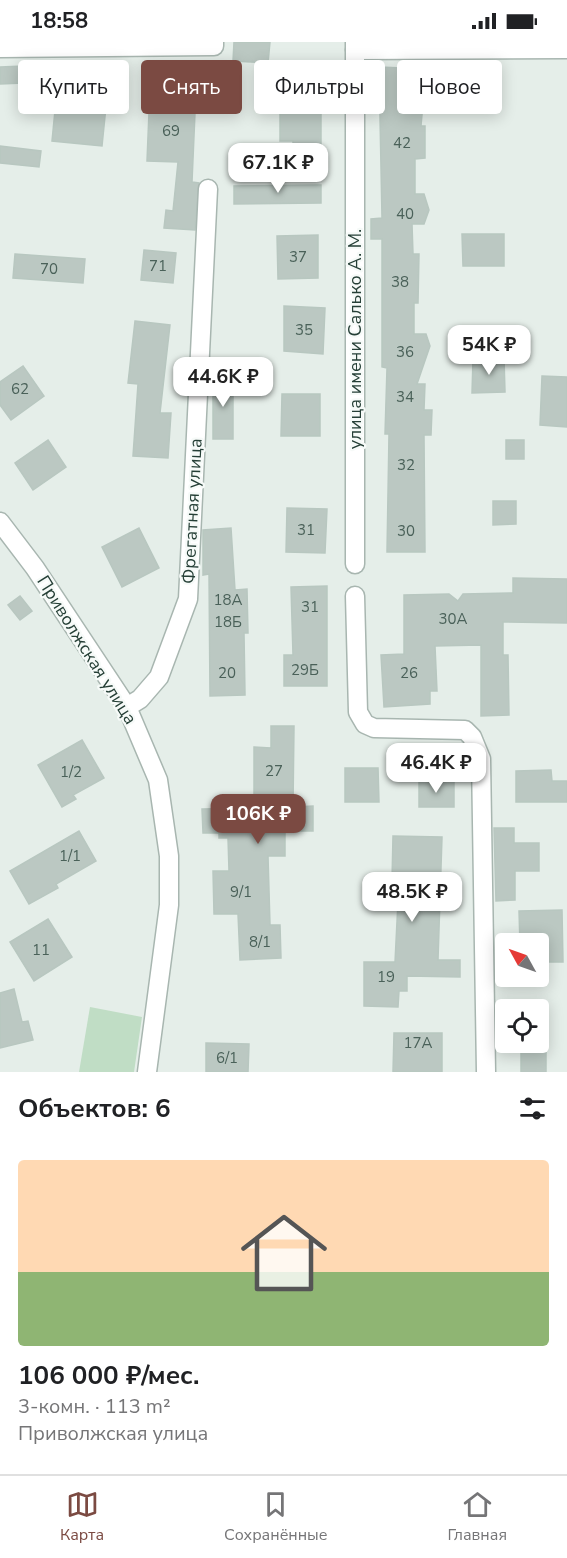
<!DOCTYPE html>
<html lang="ru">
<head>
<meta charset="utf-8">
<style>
  body { margin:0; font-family:"Nunito Sans",sans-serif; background:#f6f6f6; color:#202124; height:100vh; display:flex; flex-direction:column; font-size:22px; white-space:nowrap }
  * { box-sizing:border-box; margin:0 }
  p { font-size:20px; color:#757577 }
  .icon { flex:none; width:33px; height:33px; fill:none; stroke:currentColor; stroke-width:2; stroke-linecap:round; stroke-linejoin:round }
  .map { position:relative; height:1030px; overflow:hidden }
  .panel { display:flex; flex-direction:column; background:#fff; flex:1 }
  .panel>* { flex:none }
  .top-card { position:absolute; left:18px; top:18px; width:531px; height:54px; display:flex; gap:12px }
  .needle { width:39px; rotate:310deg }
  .fabs { position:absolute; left:495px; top:891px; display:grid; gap:12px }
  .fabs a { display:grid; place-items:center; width:54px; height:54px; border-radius:6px; background:#fff; box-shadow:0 3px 15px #0003; font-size:30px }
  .price { position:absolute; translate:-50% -51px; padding:0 14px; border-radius:12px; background:#fff; color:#222; font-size:20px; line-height:39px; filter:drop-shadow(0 2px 3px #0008) }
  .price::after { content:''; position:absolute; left:50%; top:36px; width:18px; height:14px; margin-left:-9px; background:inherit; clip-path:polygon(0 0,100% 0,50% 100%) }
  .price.current { background:#7b4a42; color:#fff }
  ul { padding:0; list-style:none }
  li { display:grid; align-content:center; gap:12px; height:318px; padding:0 18px }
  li+li { border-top:2px solid #e0e0e0 }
  li span { display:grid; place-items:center; height:186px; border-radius:6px; color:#555 }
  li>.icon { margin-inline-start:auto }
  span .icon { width:108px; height:108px; fill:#fffc; stroke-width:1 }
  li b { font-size:26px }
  h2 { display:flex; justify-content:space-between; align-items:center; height:72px; padding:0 18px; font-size:26px }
  .pill { padding:0 21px; border-radius:6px; background:#fff; box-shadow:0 3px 15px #0003; font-size:21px; line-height:54px }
  .pill.current { background:#7b4a42; color:#fff }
  .status { display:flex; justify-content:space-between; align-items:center; height:42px; padding:0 30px; background:#fff; direction:ltr }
  .status svg { height:16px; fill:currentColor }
  .menu { display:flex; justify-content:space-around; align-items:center; height:84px; border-top:2px solid #e0e0e0; background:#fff; font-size:16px; color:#757577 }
  .menu a { display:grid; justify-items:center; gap:3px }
  .menu .current { color:#7b4a42 }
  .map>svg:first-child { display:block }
  .green { fill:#c0ddc5 }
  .building { fill:#bbc8c2; stroke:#b8c7c0; stroke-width:1.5 }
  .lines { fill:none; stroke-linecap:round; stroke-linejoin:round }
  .minor-casing { stroke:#a8b6b0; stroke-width:21 }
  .minor { stroke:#fff; stroke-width:18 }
  .labels { text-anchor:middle; stroke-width:4.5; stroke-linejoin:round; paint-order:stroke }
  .number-label { font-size:15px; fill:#4a6159 }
  .street-label { font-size:18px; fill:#253f36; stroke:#f6faf8 }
</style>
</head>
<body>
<div class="status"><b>18:58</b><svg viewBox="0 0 49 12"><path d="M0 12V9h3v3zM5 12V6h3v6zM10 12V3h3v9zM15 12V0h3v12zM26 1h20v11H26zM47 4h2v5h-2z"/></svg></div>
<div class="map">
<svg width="567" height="1030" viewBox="0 0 567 1030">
  <rect width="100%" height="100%" fill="#e5eee9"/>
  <path class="green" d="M90,965L142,975L134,1030H79Z"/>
  <g class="building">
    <path d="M234,0H270L268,21L233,19Z"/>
    <path d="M23,24V41L0,42V25Z"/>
    <path d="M379,25L426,27L421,84H425V116L415,117V152H424L429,168L424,182H412L413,212H419L418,261H414V292H426L430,304L417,342H425L424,368H432L431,393H424L425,510H387L389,392H385L387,326L382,325V197H371V177L382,176Z"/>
    <path d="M91,34L109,35L102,104L52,99L57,48L89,50Z"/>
    <path d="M280,46H321V108H293V99H280Z"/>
    <path d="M149,70L195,71L192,140L199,141L195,188L164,186L166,168L173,169L178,120L147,119Z"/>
    <path d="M0,104L41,109L39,125L0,121Z"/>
    <path d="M321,143V161L234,162V144Z"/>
    <path d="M462,192H504V224H463Z"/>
    <path d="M318,193V236L278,237L277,194Z"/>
    <path d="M144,208L176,211L173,241L141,238Z"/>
    <path d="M15,212L85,217L83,241L13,236Z"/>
    <path d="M284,264L325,266L323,312L284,309Z"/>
    <path d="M135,279L170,283L160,371H171L168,416L133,414L138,342L128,341Z"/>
    <path d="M504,316L505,350L472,351L473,317Z"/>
    <path d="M23,324L44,354L11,378L0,363V340Z"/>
    <rect x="213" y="334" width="20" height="63"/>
    <path d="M542,334L567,335V385L540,383Z"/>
    <path d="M282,352H320V394H281Z"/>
    <path d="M48,398L66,425L33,448L15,421Z"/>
    <rect x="506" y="398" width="18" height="19"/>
    <path d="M493,459H516V482L493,483Z"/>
    <path d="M287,466L327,467L325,511L286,510Z"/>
    <path d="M139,486L159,526L122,545L102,505Z"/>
    <path d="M231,486L235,548L247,547L248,591H244L245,653L210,654L209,532L203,533V488Z"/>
    <path d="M513,536L567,537V581L503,580V613H508L509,673L481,674V603L435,604L437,649H430V662L384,665L381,613L404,612V553L449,552L458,559L463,552L513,551Z"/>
    <path d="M327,544V644H284V613H293L291,545Z"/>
    <path d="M20,554L32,569L20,578L8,563Z"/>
    <path d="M271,684H294L293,765L313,764V789H285V814H268L270,883H280L281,916L240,918L238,872H214L213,829H229L228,796H219V791H203L202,767L254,766V705L271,706Z"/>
    <path d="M82,698L104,736L73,753L76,757L62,765L38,723Z"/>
    <path d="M345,726H378L379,760H345Z"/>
    <path d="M551,728L552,739H567V760H516V729Z"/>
    <rect x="419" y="738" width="35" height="27"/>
    <path d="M494,786H514V801H539V829H515V858L496,859Z"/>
    <path d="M79,789L96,819L56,842L58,846L29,862L10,829Z"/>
    <path d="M393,794L442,795L438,918H460V935L407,934V949H399L398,965L364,964V920H395L399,839H392Z"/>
    <path d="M562,868L563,920H538V902H520L519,869Z"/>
    <path d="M48,877L72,915L34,939L10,900Z"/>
    <path d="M14,947L22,980L28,979L33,998L0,1006V951Z"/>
    <path d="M394,991H442V1030H393Z"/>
    <rect x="521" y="1000" width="25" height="30"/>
    <path d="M206,1001L249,1002L248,1030H206Z"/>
  </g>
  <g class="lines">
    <g class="minor-casing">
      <g id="minor">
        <path d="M355,0V522"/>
        <path d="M0,6L214,4V0"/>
        <path d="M355,8L567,7"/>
        <path d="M0,480L35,526L127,665L158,738L169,814V863L147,1030"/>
        <path d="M355,554L358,670L365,682L374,686L465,688L472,695L481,717L486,1030"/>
        <path d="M127,665L140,657L159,635L188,557L208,147"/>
      </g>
    </g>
    <use href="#minor" class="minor"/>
  </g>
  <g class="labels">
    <g class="number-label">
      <text x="171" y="94">69</text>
      <text x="402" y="106">42</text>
      <text x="405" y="177">40</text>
      <text x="298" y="220">37</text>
      <text x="158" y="229">71</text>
      <text x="49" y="232">70</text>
      <text x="400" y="245">38</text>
      <text x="304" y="293">35</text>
      <text x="405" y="315">36</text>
      <text x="20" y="352">62</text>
      <text x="405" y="360">34</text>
      <text x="406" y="428">32</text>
      <text x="306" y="493">31</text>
      <text x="406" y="494">30</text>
      <text x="228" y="563">18А</text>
      <text x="310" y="570">31</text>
      <text x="453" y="582">30А</text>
      <text x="228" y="585">18Б</text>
      <text x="305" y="633">29Б</text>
      <text x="227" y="636">20</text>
      <text x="409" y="636">26</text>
      <text x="274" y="734">27</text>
      <text x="71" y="735">1/2</text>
      <text x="70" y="819">1/1</text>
      <text x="241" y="855">9/1</text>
      <text x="260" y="905">8/1</text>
      <text x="41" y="913">11</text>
      <text x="386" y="940">19</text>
      <text x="418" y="1006">17А</text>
      <text x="227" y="1021">6/1</text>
    </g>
    <g class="street-label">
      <text transform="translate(355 297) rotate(-90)" y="6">улица имени Салько А. М.</text>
      <text transform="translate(192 469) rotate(-87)" y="6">Фрегатная улица</text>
      <text transform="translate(87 608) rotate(58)" y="6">Приволжская улица</text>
    </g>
  </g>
</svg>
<div class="fabs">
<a><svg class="needle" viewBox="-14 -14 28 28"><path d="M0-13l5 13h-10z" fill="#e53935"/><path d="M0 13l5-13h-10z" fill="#757577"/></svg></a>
<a><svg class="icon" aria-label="locate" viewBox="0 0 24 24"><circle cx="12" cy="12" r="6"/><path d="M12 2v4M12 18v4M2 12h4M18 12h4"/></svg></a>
</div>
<b class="price" style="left:278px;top:152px">67.1K ₽</b>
<b class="price" style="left:489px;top:334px">54K ₽</b>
<b class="price" style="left:223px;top:366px">44.6K ₽</b>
<b class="price" style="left:436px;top:752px">46.4K ₽</b>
<b class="price current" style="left:258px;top:803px">106K ₽</b>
<b class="price" style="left:412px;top:881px">48.5K ₽</b>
<div class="top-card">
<a class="pill">Купить</a>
<a class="pill current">Снять</a>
<a class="pill">Фильтры</a>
<a class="pill">Новое</a>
</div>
</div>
<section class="panel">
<h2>Объектов: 6<svg class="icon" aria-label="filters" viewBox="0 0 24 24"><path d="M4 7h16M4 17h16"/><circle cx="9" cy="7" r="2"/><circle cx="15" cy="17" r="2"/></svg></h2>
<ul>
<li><span style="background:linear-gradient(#ffd9b3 60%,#8fb573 0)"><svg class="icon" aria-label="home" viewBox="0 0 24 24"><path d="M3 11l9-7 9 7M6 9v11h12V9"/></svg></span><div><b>106 000 ₽/мес.</b><p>3-комн. · 113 m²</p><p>Приволжская улица</p></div></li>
</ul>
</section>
<nav class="menu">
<a class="current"><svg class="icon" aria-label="map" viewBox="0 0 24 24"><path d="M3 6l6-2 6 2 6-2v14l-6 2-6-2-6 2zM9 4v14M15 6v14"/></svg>Карта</a>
<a><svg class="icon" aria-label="saved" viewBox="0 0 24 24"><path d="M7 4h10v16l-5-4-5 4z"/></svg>Сохранённые</a>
<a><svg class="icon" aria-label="home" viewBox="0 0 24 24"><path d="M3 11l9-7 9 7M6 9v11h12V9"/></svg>Главная</a>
</nav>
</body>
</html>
